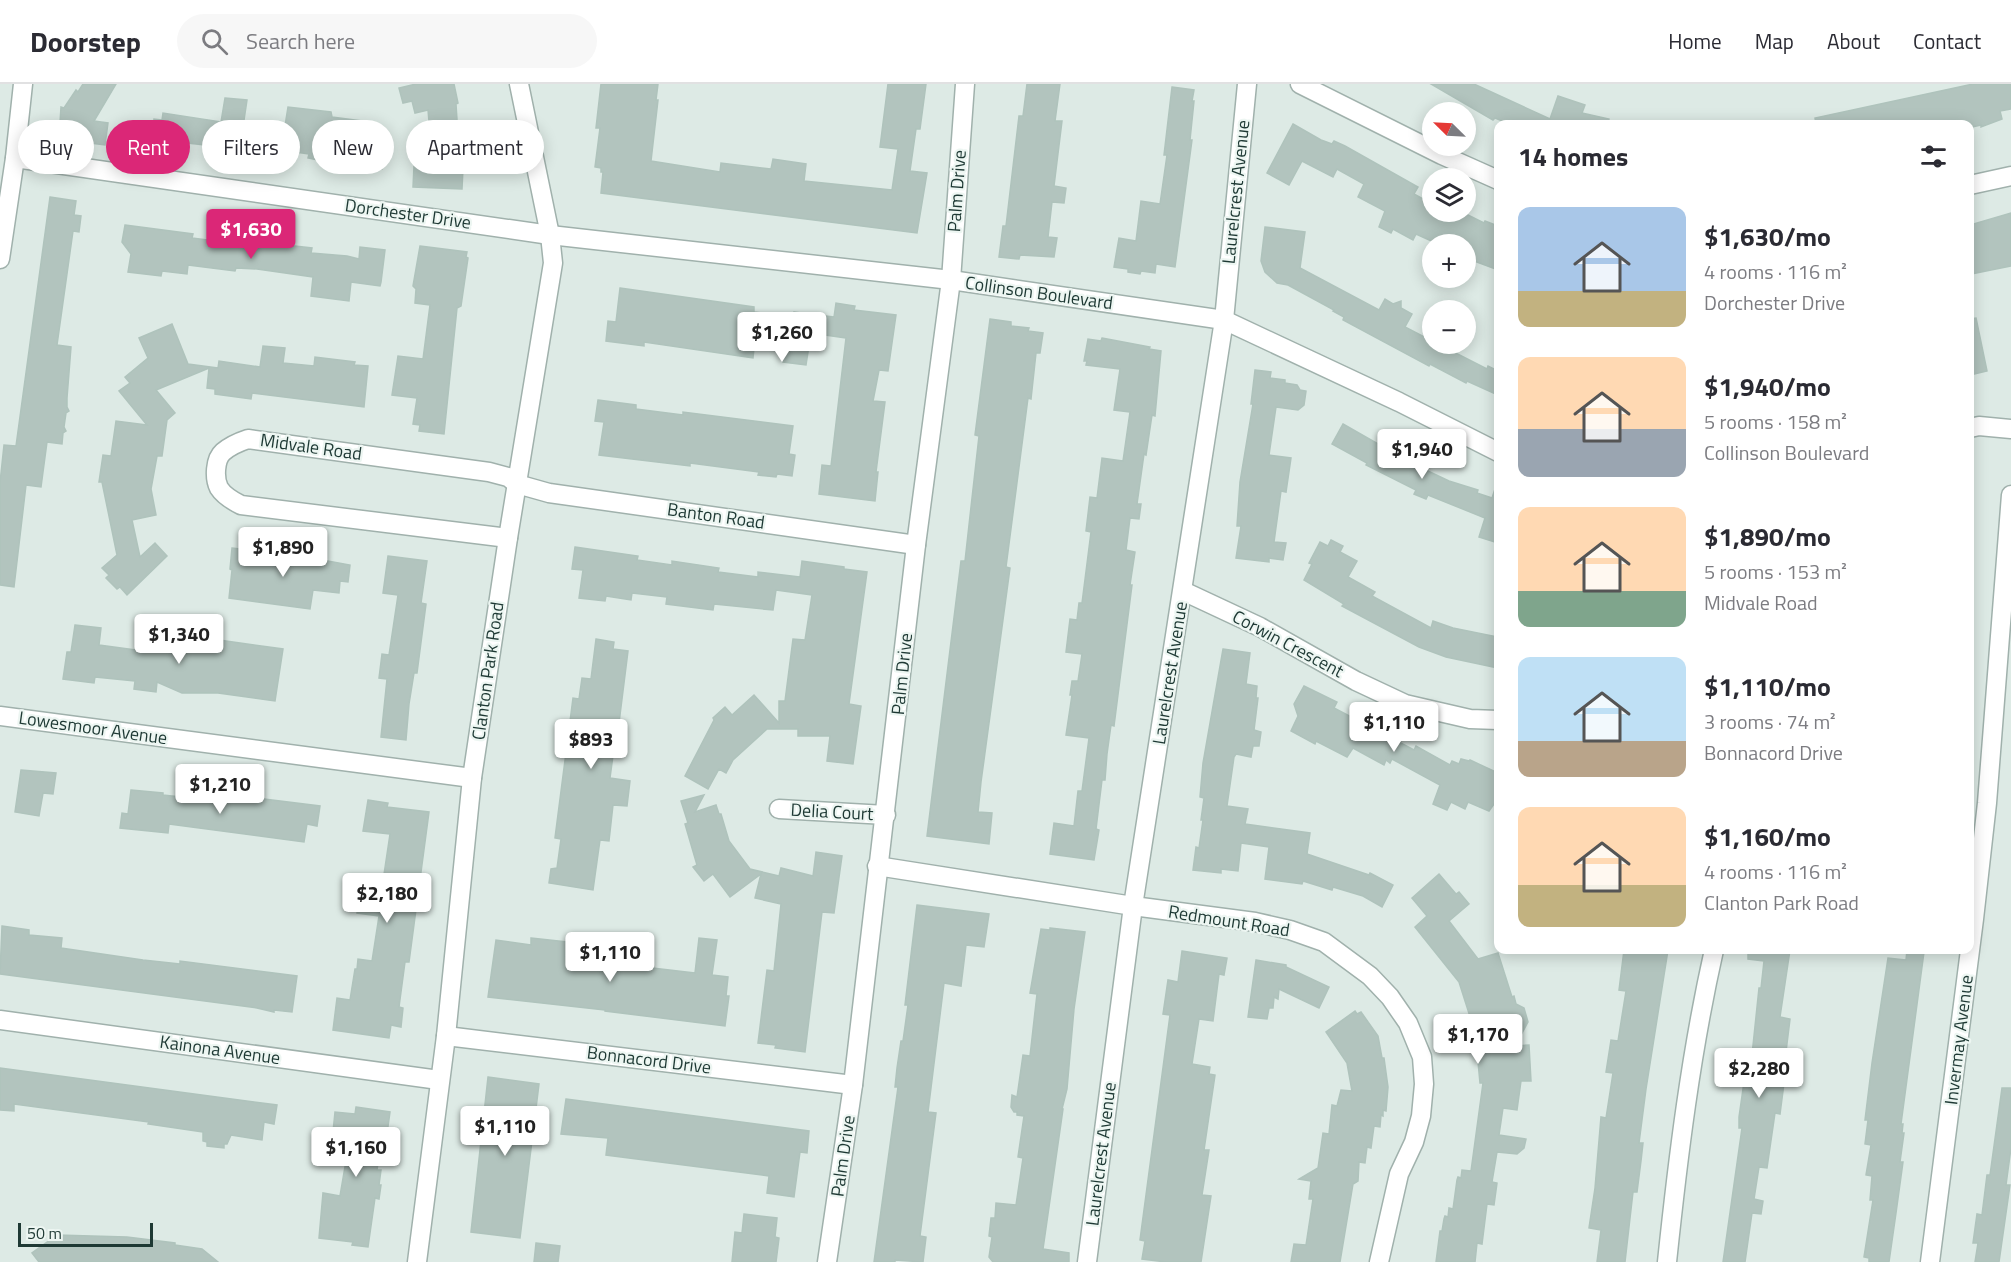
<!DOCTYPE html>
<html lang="en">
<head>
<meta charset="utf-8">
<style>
  body { margin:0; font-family:"Titillium Web",sans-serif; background:#f7f7f7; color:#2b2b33; height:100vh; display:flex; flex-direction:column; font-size:22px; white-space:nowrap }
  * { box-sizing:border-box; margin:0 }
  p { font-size:20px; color:#7c7c81 }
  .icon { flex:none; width:33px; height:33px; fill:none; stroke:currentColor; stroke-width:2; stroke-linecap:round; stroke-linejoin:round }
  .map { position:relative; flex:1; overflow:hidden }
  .details { position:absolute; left:1494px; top:36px; width:480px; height:834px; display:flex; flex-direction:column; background:#fff; border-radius:12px; box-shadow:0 3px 15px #0003 }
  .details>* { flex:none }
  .top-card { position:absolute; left:18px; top:36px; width:570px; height:54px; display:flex; gap:12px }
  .needle { width:39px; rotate:294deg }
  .fabs { position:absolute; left:1422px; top:18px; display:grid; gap:12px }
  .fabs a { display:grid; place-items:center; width:54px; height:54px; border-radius:50%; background:#fff; box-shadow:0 3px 15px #0003; font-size:30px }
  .scale { position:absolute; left:18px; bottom:15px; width:135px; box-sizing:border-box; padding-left:6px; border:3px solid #1e3934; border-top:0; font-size:16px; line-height:21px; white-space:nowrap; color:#1e3934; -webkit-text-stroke:4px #edf6f2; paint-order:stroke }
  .price { position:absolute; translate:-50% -51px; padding:0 14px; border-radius:6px; background:#fff; color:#222; font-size:20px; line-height:39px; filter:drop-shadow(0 2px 3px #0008) }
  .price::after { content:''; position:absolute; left:50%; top:36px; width:18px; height:14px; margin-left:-9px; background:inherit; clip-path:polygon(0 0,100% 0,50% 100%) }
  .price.selected { background:#db2777; color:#fff }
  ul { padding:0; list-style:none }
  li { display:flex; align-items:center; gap:18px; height:150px; padding:0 24px }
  li span { display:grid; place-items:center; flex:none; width:168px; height:120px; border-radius:12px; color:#555 }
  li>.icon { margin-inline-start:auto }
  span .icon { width:72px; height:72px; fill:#fffc; stroke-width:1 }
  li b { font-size:26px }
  h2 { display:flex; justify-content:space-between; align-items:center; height:72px; padding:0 24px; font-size:26px }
  .tag { padding:0 21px; border-radius:27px; background:#fff; box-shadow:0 3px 15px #0003; font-size:21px; line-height:54px }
  .tag.selected { background:#db2777; color:#fff }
  header { display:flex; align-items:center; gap:36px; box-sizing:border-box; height:84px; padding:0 30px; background:#fff; border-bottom:2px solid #e1e1e2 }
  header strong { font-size:28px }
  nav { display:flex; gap:33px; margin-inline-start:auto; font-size:21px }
  .search { width:420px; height:54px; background:#f7f7f7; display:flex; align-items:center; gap:15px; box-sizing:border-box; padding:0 21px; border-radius:33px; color:#7c7c81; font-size:22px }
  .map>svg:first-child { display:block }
  .building { fill:#b2c4be; stroke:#afc3bc; stroke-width:1.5 }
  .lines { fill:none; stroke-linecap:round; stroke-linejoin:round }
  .minor-casing { stroke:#a0b1ac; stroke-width:21 }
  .minor { stroke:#fff; stroke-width:18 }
  .labels { text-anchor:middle; stroke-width:4.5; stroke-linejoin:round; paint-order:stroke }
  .street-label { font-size:18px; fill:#1e3934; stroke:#edf6f2 }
</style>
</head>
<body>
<header>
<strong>Doorstep</strong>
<div class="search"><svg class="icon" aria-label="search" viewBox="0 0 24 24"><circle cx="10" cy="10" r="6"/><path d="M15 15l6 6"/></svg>Search here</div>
<nav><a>Home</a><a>Map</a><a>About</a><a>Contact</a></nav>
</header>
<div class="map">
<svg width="2011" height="1178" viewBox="0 0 2011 1178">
  <rect width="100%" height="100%" fill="#ddeae5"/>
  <g class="building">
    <path d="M83,0H116L94,37L108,39L105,61L59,55L61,23L64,24L76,6L78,8Z"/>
    <path d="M416,0H454L458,19L456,20L458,52H456L459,84H463L462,105L413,103L414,82L433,83L428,26L415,29L412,17L403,19L399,4Z"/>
    <path d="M601,0H658L656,16H658L651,77L720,88L721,79L771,85L773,75L806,80L804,97L892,106L898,65L880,63L888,0H926L920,45H916L910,87L927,89L917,149L601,109L603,88H601V84L595,83L600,44H596Z"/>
    <path d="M1027,0H1060L1055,37H1062L1054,102L1066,104L1064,119L1052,118L1048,153L1057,154L1054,173L1020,171L1019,175L999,173L1003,142H1006L1019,32H1023Z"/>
    <path d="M1431,0H1474L1550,35L1558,12L1585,21L1582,29L1609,35L1608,40H1510L1495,34L1493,36Z"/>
    <path d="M1973,0H2011V25L2000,27L2002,35L1981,43V41L1972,43V40H1816L1815,34Z"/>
    <path d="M1172,3L1194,6L1192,17H1194L1190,56H1192L1175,183L1156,180L1155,189L1141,187L1140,190L1128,188V185L1114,183L1119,154L1136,157L1141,117L1160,120L1167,71H1164Z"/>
    <path d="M225,14L247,16L243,43L284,48L288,23L331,28L332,33L377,39L376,52H378L377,63L385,64L382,85L332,79L308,74L309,70L275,65V69L152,55L154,35L162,36L163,29L221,38Z"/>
    <path d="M1293,40L1321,56L1332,60L1334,57L1345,62L1418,103L1414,110L1432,120V128H1462L1484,139L1485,137L1498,142V186L1466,174V160H1438L1416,150L1413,156L1393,145L1391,149L1379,143L1385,127L1358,113L1364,100L1337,85L1333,93L1302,77L1289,101L1267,89Z"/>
    <path d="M50,113L76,117L74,131L81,132L79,148L73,147L57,261L71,263L67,314V323L69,327L66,329L64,343L66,347L63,349L62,360L47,358L41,403L26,401L14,503L0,501V399L4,361L16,362Z"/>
    <path d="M2011,129V182L1971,190L1970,141Z"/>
    <path d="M125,141L193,150L192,154L223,158V154L312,164L311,169L347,172L359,175L360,163L385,166L381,198L380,202L351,198L349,217L311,212L313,193L257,185L236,184L235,187L188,181L187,190L162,187L161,192L128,188L131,170L122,158Z"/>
    <path d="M1265,143L1305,148L1300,184L1379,226L1385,215L1393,220L1401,217V224L1412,230L1405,243L1432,257V260H1438L1487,285L1488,282L1498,287V311L1467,297L1466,299L1430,280L1429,282L1343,236L1344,233L1333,227L1334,226L1288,201L1277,199L1265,188L1261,177Z"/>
    <path d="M420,162L467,168L466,173L468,174L461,222L457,224L444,350L419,347L420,341L413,340L417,314L392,311L398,272L423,275L430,221L415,219L416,205L413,202Z"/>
    <path d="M620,204L754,223V228L793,233L794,228L834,233L836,219L855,222L854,226L896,231L888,287L879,286L873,317L885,318L876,388H878L875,417L819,410L822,381L831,382L846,254L811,249L806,281L783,278L785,258L755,254L753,274L644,258V262L606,257L608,237L616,238Z"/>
    <path d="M1976,234L1987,287L1970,291V235Z"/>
    <path d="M990,235L1011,238V242L1029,244L1028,247L1043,249L1040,269H1036L1031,315L1028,314L1006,483L1010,484L981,698L978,728L992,729L989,760L927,752L961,477H965L970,432L979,352L975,351Z"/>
    <path d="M172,240L188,280L218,284L219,277L260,283L263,262L285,264L283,279L314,282L315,273L355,278L354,281L368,282L364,323L252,309L251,315L215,310V305L207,304L209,284L156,306L175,329L167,336L162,372H157L151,405L156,431L132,436L140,473L155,459L167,472L127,511L120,503L117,505L106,494L109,491L102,484L117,471L102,398H99L103,371L111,372L116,337L147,341L119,307L130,299L125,293L148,274L139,254Z"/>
    <path d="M1102,254L1150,263L1149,265L1161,267L1155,332L1152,331L1146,371L1144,370L1137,420H1141L1139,435L1130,434L1126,466L1135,468L1130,501H1132L1114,642L1111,641L1107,670L1105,696H1102L1096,745L1099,746L1094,776L1050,770L1054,739L1074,742L1078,707H1082L1089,654L1066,651L1072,611H1070L1072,597H1078L1082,570L1066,568L1070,535L1077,536L1079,519H1082L1091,448L1086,447L1090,413L1097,414L1102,374L1123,377L1130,328L1114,326L1120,285L1086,281L1087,277H1084L1088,255L1101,257Z"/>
    <path d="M1255,286L1271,288L1270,294L1285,296V299L1297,301L1300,306L1306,307L1304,321L1298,326L1276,323L1269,371L1291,374L1286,408L1281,407L1274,458L1286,459L1283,476L1269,474V478L1236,474L1241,442H1237L1240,398L1253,320H1251Z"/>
    <path d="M598,316L636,321V325L683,331V328L793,342L789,370L795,371L792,392L777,390L776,393L758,391L759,388L690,379V382L599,371L604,338L595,337Z"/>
    <path d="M1343,340L1413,380L1449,397L1478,406L1477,409L1492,414L1496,402L1498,403V459L1479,453L1485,434L1428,411L1426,415L1414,410L1416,406L1366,381L1367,379L1332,360Z"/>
    <path d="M1331,456L1343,462L1340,468L1357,477L1348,493L1375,508L1372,512L1431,544L1433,537L1453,544L1498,553V584L1446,573L1419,563L1342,522L1344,520L1304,496L1312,480L1309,479L1320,458L1328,462Z"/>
    <path d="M575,463L638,472L637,476L672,481V477L719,484L718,488L758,493V488L800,493L802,477L844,483V485L867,488L849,620L861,622L853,680L827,677L830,652H798V645H767L733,676L726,689L719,685L708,705L685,692L714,636L713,634L725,623L732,631L754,611L779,639V617H785L793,555L805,556L812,511L776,506L773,526L714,520L713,526L666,520L667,513L632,509L631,516L606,512L605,517L579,514L583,486L572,485Z"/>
    <path d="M232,464L317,475L350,481L348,498L340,497L339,509L313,506L310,525L229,514L232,486L230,485Z"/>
    <path d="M388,472L427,477L421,519L426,520L417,589H414L409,620L406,656L381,653L387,595L379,594L382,570L389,571L398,511L383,509Z"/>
    <path d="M75,541L101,544L99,561L136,566V562L167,566L168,554L185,548L212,555L283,565L275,617L218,609H182L157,598L156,608L134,605L135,597L95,593L94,599L63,595L67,568H71Z"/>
    <path d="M596,555L614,558L613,565L628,567L618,647H621L619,664H614L610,694L630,697L627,722L613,721L609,757L600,756L593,806L549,799L551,785L557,784L561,755L555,754L573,614L579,615L582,594L591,595Z"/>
    <path d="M1223,565L1250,569L1246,600L1257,602L1256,614H1258L1254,646L1261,648L1259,662H1253L1251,673L1236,670L1234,673L1227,722L1248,725L1245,740L1310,749L1307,770L1369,791L1370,789L1393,801L1382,823L1363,812L1333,803L1332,806L1303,797L1302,800L1265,795L1269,763L1241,759L1238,787L1221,785V789L1193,786L1196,763L1199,764L1203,736H1201L1204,714L1200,713L1203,679Z"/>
    <path d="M1304,602L1337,618L1334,624L1414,666L1416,662L1450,681L1452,677L1459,680L1461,675L1469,677L1470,676L1498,689V722L1494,720L1489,727L1468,718L1465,725L1451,718L1447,726L1433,720L1440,701L1392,675L1390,679L1386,676L1384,681L1353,664L1347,673L1316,657L1315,660L1291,647L1298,632L1294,620Z"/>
    <path d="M21,686L56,689L53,710L43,709L39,732L15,728Z"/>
    <path d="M131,706L163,709V711L190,714L191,706L320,722L317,742L307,740L304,758L169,740L168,749L120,744L122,729L128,730Z"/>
    <path d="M704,711L695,728L716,721L719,730H721L729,757L750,785L779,792L781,784L813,792L816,768L842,772L834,829L822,828L805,968L775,964L776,961L758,959L767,886L774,887L781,820L755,814L761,790L730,813L713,790L704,797L693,783L697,781L685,740L688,739L681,717Z"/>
    <path d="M368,716L388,719L387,723L429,728L409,878H405L399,923L403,924L401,943L391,941L389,954L333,946L337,914L350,916L355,885H357L358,875L372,877L379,832L357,829L359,807L366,808L368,795L383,797L390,750L363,747Z"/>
    <path d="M1439,790L1456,810L1459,808L1469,820L1449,837L1478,875L1498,869L1512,913L1514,912L1516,920L1524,924L1528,938L1515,962L1529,961L1531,997H1521L1517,1026L1503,1024L1499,1051L1526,1055L1524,1064L1517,1070L1497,1068L1492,1098L1497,1099L1494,1121L1487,1120L1482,1160L1477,1159L1475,1178H1436L1440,1147H1442L1444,1135L1445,1132L1448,1133L1449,1124L1453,1125L1457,1096L1458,1093L1461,1094L1462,1086L1471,1087L1483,999H1480L1478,978L1477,966L1480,964L1459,898L1415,843L1427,832L1412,814Z"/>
    <path d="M917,821L989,830L984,863L966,861L961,902L944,899L928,1028L936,1029L920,1152L926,1153L923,1178L895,1176V1178H874L898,1003H895L897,984L901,957H903L908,921H905Z"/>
    <path d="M2,842L29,846V851L62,854L61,864L143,876L180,880V877L297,892L292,928L274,926V928L257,924L0,890Z"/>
    <path d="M1050,844L1085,848L1074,925L1067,1005L1062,1025H1063L1043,1165L1069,1169V1178H993L989,1173L992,1153L989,1152L991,1134H995L996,1119L1016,1121L1023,1074L1018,1073L1024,1032L1017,1031V1028H1014L1011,1023L1012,1011L1017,1013L1023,971L1030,972L1037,910L1030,909L1041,845L1050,846Z"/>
    <path d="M531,854L567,858L565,872L615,878L616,873L629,875L630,871L645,873L644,883L695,889L699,854L717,856L712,891L728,893L726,912H729L725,942L605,927V926L488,913L496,856L531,861Z"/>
    <path d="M1624,866H1668L1646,1005L1639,1059H1643L1641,1077L1637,1108H1633L1625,1178H1597L1601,1146L1589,1144L1595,1104L1601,1033L1606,1034L1613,989L1606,988L1611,956L1618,957L1626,907L1619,906Z"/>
    <path d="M1748,866H1790L1780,933L1790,935L1785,976H1787L1780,1030L1775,1029L1767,1084L1759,1083L1754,1115L1763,1117L1761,1130L1752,1129L1745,1178H1723L1742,1044H1739V1033L1745,991L1748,992L1752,971L1759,904H1761L1764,877L1748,875Z"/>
    <path d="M1907,866L1924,868L1901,1040H1903L1902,1049H1904L1900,1078H1903L1896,1129L1889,1178H1869V1174L1864,1173L1873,1116H1870L1872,1092L1866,1091L1871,1061L1865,1060L1868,1036H1865L1872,979L1888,874L1906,876Z"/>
    <path d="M1182,867L1227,874L1224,891L1219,890L1213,937L1199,935L1192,980L1210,983L1209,990L1215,991L1204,1066H1209L1202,1111L1211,1112L1201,1178H1166L1142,1175L1145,1157L1140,1156L1170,931L1163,930L1168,896L1178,898Z"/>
    <path d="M1256,876L1286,881V883L1329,903L1319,924L1279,905L1278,915L1274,913L1273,924H1269L1267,935L1248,933Z"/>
    <path d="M1355,927L1357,930L1361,928L1378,952L1382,974H1384L1388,1003L1386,1027L1383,1026V1032L1381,1031L1380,1043L1374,1042L1371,1064L1367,1063L1365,1079L1359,1078L1358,1097L1353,1100L1340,1178H1291L1294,1160L1306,1161L1313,1115H1309L1311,1097L1299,1095L1318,1084L1323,1049L1329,1050L1332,1021L1337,1022L1341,1006L1352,1007L1347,979L1326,948Z"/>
    <path d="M0,984L277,1021L274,1040L264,1038L262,1056L231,1051L227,1060H224V1064L207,1062V1058L203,1057V1048L148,1040L149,1038L14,1020V1027L0,1026Z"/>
    <path d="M488,993L539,1000L520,1154L471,1148Z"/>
    <path d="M2002,1004H2011V1064L2006,1101H2010L1999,1178H1975L1978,1159H1973L1977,1130L1982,1131L1987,1091H1990Z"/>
    <path d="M566,1015L809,1047L807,1069L800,1068L794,1113L767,1109L769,1092L606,1071L608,1054L561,1050Z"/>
    <path d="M356,1023L390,1028L386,1057H381L377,1086H381L379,1101H381L379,1115L375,1114L368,1163L352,1161L353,1158L319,1154L323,1109L340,1112L346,1077L348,1053L337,1051V1049L333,1048L335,1028L355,1030Z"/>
    <path d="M744,1130L777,1134L775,1153L779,1154L776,1178H732L735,1148L742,1149Z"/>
    <path d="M57,1151L127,1153L175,1159V1161L202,1165L218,1178H39L32,1169Z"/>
    <path d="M536,1159L560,1162L558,1178H534Z"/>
  </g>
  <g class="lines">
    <g class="minor-casing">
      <g id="minor">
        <path d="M1300,0L1442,71L1498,96"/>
        <path d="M15,74L550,151L951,196L1224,236L1399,318L1498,368"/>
        <path d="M1970,101L2011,92"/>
        <path d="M0,175L15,74L23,0"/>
        <path d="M1970,344L1979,342L2011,345"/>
        <path d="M508,454L241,421C233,417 224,412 219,404C214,394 215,375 223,368C230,362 239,358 248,355L489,388L508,393L517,400L549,409L916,461"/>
        <path d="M1183,507L1260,543L1356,597L1405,620L1470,635L1498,636"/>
        <path d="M0,632L472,694"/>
        <path d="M779,725L886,731"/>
        <path d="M877,782L1133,822L1255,838L1290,846L1324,858L1370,892L1390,913L1408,939L1422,973L1424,1000L1421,1032L1414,1058L1399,1090L1379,1178"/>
        <path d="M0,936L439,996"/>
        <path d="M446,952L853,1001"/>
        <path d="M417,1178L446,952L472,694L508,454L553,179L550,151L519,0"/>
        <path d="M827,1178L853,1001L916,461L951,196L965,0"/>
        <path d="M1087,1178L1133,822L1224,236L1247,0"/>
        <path d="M1667,1178C1678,1073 1691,968 1714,866"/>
        <path d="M1930,1178L1974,835L1987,719L2011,411"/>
      </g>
    </g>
    <use href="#minor" class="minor"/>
  </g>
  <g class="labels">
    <g class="street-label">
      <text transform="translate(957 107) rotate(-86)" y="6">Palm Drive</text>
      <text transform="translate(1236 108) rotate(-84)" y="6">Laurelcrest Avenue</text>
      <text transform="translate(408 130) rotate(8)" y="6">Dorchester Drive</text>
      <text transform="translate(1039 209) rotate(8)" y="6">Collinson Boulevard</text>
      <text transform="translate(311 363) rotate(8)" y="6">Midvale Road</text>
      <text transform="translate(716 432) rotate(8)" y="6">Banton Road</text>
      <text transform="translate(1288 560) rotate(28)" y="6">Corwin Crescent</text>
      <text transform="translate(488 587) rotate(-82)" y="6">Clanton Park Road</text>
      <text transform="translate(1170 589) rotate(-81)" y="6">Laurelcrest Avenue</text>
      <text transform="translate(902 590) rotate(-84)" y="6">Palm Drive</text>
      <text transform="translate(93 644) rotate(8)" y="6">Lowesmoor Avenue</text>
      <text transform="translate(832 728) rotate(3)" y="6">Delia Court</text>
      <text transform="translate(1229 837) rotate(9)" y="6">Redmount Road</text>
      <text transform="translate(1959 956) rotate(-83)" y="6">Invermay Avenue</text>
      <text transform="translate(220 966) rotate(8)" y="6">Kainona Avenue</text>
      <text transform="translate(649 976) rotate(7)" y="6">Bonnacord Drive</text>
      <text transform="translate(1101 1070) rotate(-83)" y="6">Laurelcrest Avenue</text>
      <text transform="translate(843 1072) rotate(-82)" y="6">Palm Drive</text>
    </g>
  </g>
</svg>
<div class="fabs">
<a><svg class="needle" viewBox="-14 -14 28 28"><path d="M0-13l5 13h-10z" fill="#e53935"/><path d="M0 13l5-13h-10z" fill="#7c7c81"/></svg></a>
<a><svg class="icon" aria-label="layers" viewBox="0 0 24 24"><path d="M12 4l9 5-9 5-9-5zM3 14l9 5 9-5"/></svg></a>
<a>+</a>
<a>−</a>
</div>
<div class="scale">50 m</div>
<b class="price selected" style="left:251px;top:176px">$1,630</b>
<b class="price" style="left:782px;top:279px">$1,260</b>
<b class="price" style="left:1422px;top:396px">$1,940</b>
<b class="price" style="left:283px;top:494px">$1,890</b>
<b class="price" style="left:179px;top:581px">$1,340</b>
<b class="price" style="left:1394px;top:669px">$1,110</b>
<b class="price" style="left:591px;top:686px">$893</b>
<b class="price" style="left:220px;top:731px">$1,210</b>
<b class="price" style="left:387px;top:840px">$2,180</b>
<b class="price" style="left:610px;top:899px">$1,110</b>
<b class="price" style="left:1478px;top:981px">$1,170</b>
<b class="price" style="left:1759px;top:1015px">$2,280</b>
<b class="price" style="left:505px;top:1073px">$1,110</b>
<b class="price" style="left:356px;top:1094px">$1,160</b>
<div class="top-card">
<a class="tag">Buy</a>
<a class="tag selected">Rent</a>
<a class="tag">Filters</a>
<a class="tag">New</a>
<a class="tag">Apartment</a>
</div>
<section class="details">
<h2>14 homes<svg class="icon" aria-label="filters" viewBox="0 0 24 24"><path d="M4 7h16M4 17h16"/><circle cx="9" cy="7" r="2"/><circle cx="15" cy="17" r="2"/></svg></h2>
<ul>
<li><span style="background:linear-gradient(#a9c7e8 70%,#c2b280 0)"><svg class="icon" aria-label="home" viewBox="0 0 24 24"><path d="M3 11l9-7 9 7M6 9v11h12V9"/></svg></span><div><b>$1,630/mo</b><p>4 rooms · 116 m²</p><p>Dorchester Drive</p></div></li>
<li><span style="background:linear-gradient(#ffd9b3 60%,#9aa5b1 0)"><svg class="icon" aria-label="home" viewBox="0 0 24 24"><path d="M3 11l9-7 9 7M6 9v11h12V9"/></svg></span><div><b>$1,940/mo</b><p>5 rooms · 158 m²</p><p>Collinson Boulevard</p></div></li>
<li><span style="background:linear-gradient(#ffd9b3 70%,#7fa58c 0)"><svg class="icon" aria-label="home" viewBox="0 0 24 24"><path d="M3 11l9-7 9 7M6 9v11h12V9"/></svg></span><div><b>$1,890/mo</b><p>5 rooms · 153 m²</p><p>Midvale Road</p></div></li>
<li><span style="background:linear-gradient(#bfe0f5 70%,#b9a48a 0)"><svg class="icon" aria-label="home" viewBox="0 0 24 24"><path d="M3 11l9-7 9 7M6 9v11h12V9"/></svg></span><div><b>$1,110/mo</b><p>3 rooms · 74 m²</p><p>Bonnacord Drive</p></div></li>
<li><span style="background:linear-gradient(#ffd9b3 65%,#c2b280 0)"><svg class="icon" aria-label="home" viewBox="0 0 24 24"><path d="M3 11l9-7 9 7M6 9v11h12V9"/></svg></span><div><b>$1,160/mo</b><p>4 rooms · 116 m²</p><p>Clanton Park Road</p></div></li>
</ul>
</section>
</div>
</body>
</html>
